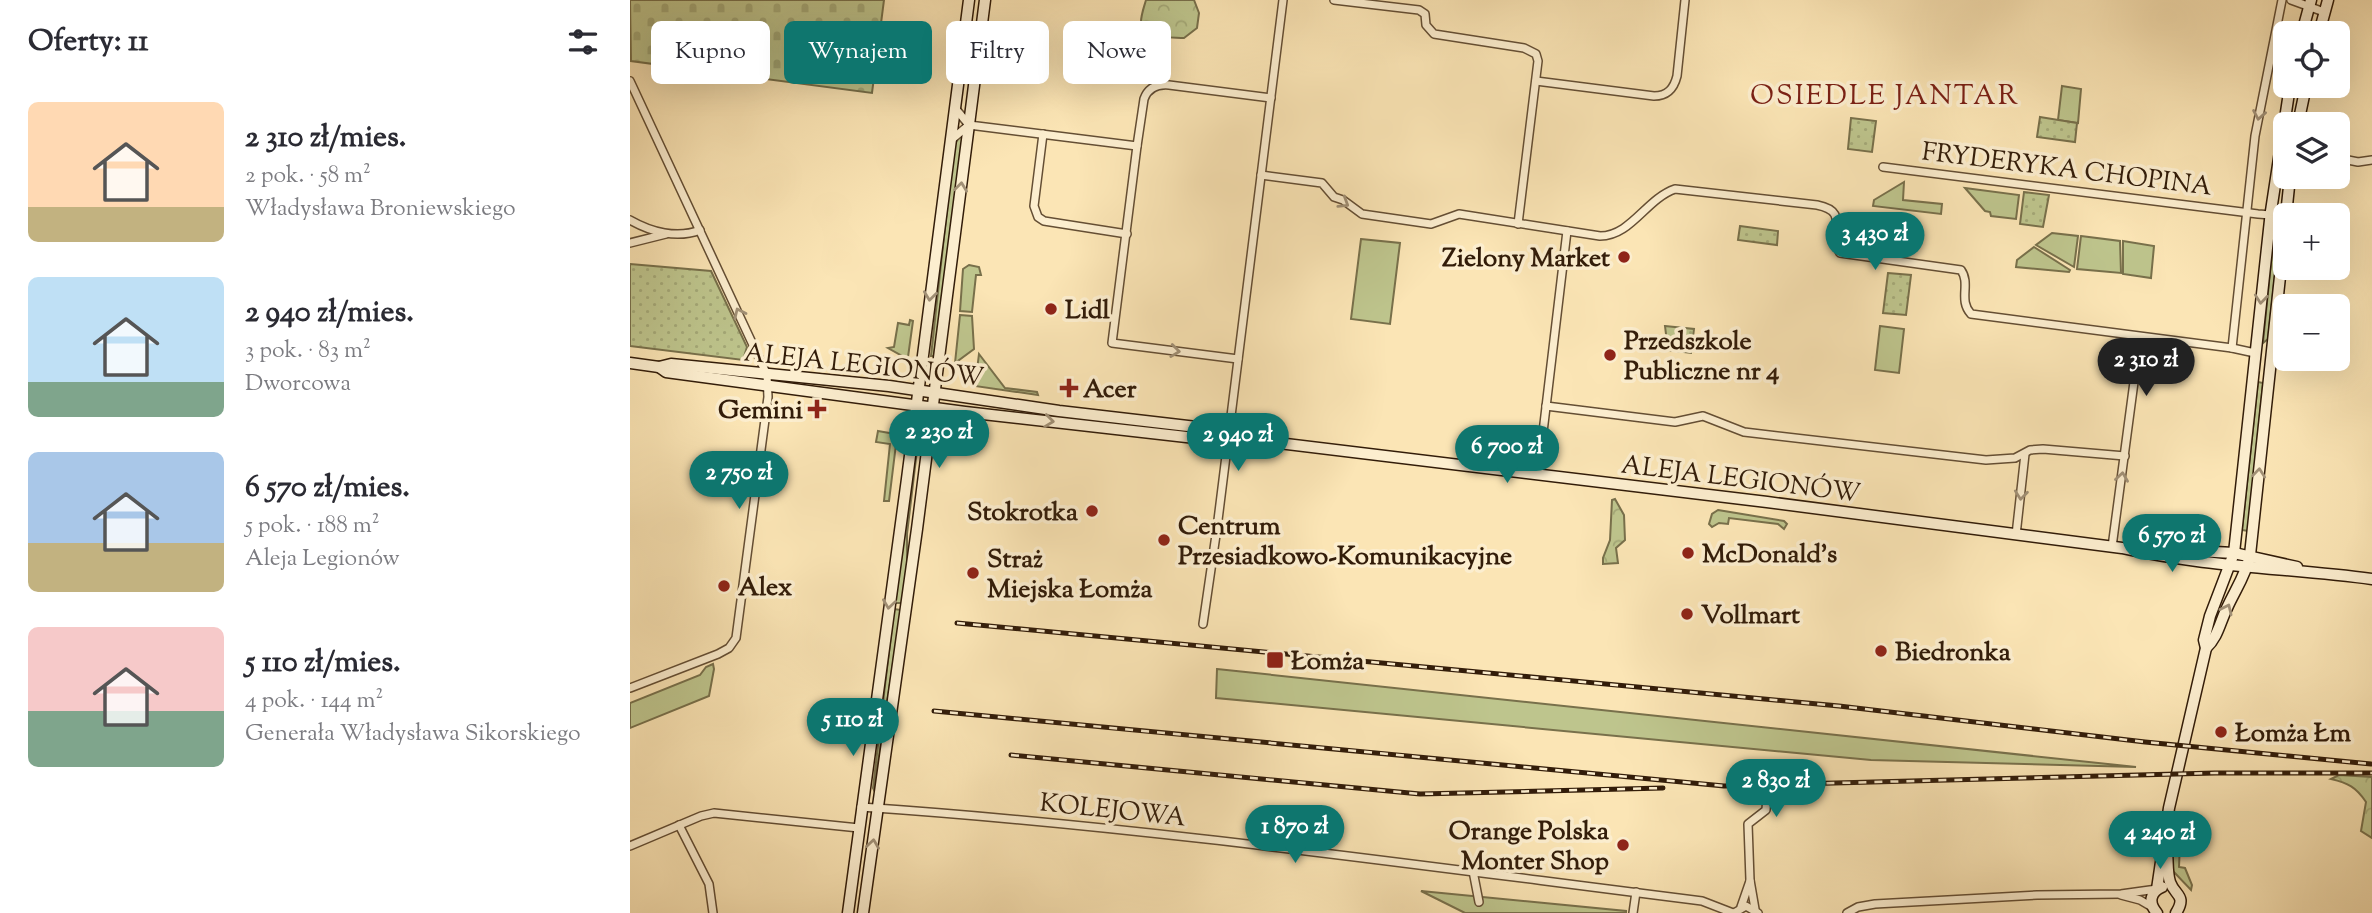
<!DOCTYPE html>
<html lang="pl">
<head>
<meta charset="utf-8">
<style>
  body { margin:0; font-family:"Sorts Mill Goudy",serif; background:#f2f2f3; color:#2b2b33; height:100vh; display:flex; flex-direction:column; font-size:26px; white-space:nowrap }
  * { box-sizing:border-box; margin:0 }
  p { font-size:23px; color:#7c7c81 }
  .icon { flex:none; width:38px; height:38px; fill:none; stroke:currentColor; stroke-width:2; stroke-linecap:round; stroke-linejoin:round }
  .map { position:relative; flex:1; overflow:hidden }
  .sheet { display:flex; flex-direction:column; background:#fff; width:630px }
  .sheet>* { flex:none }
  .banner { position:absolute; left:21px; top:21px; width:665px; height:63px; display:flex; gap:14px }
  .controls { position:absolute; left:1643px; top:21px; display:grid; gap:14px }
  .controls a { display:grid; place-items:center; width:77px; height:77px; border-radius:10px; background:#fff; box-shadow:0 7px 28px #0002; font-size:35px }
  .price { position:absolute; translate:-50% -60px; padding:0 16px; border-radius:24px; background:#0f766e; color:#fff; font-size:23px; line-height:46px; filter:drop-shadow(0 2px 4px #0008) }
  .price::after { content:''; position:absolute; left:50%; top:42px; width:21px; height:16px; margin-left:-10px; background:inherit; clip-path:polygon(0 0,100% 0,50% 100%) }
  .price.selected { background:#222; color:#fff }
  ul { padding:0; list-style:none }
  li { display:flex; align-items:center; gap:21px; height:175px; padding:0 28px }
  li span { display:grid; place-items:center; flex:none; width:196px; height:140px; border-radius:10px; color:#555 }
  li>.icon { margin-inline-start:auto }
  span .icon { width:84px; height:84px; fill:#fffc; stroke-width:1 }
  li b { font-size:30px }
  h2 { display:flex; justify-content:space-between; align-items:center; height:84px; padding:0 28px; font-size:30px }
  .pill { padding:0 24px; border-radius:10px; background:#fff; box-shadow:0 7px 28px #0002; font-size:24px; line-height:63px }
  .pill.selected { background:#0f766e; color:#fff }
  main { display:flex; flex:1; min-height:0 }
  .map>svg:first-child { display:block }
  .green { fill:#bec58d; stroke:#78704b; stroke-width:2 }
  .forest { fill:url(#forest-crowns); stroke:#78704b; stroke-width:2 }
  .cemetery { fill:url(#cemetery-stones); stroke:#78704b; stroke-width:2 }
  .park { fill:url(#park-dots); stroke:#78704b; stroke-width:2 }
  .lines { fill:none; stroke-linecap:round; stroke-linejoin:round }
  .street-casing { stroke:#644e34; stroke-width:10 }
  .secondary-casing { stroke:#321c09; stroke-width:13 }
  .street { stroke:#fceecf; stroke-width:7 }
  .secondary { stroke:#fceecf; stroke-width:10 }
  .rail-casing { stroke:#321c09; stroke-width:5 }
  .rail { stroke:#fceecf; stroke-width:2.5; stroke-dasharray:8; stroke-linecap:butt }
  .oneway { stroke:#a19076 }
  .poi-dot { fill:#8f2418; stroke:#fceecf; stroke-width:2.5 }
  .labels { text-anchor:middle; stroke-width:7; stroke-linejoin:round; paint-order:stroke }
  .street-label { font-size:26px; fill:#321c09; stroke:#fceecf }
  .poi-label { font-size:26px; font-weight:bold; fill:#321c09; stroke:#fceecf; text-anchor:start }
  .neighbourhood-label { font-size:28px; letter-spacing:2px; fill:#7a1f14; stroke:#fceecf }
</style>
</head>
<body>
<main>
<section class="sheet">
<h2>Oferty: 11<svg class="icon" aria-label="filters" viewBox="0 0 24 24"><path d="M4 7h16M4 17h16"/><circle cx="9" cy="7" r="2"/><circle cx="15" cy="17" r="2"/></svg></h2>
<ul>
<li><span style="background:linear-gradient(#ffd9b3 75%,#c2b280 0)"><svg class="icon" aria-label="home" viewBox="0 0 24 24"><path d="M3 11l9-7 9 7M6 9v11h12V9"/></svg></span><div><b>2 310 zł/mies.</b><p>2 pok. · 58 m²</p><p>Władysława Broniewskiego</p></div></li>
<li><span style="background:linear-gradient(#bfe0f5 75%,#7fa58c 0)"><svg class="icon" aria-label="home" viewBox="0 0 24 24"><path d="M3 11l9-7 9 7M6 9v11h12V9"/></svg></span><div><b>2 940 zł/mies.</b><p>3 pok. · 83 m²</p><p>Dworcowa</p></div></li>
<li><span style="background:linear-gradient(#a9c7e8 65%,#c2b280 0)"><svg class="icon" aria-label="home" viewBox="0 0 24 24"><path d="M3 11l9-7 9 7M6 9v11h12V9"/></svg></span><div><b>6 570 zł/mies.</b><p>5 pok. · 188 m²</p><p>Aleja Legionów</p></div></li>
<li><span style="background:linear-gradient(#f6c9c9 60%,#7fa58c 0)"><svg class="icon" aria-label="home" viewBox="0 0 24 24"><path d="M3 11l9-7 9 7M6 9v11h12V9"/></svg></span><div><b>5 110 zł/mies.</b><p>4 pok. · 144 m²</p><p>Generała Władysława Sikorskiego</p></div></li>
</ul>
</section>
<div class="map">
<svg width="1742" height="913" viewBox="0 0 1742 913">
  <defs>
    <pattern id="forest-crowns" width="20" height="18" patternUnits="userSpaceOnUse" patternTransform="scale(1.75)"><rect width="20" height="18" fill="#bec58d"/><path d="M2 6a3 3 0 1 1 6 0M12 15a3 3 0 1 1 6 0" fill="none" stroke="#a4a978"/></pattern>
    <pattern id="cemetery-stones" width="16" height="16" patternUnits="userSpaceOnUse" patternTransform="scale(1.75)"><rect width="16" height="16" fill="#bec58d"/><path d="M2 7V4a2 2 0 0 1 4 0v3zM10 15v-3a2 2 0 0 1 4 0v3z" fill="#a4a978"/></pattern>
    <pattern id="park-dots" width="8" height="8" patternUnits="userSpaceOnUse" patternTransform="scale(1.75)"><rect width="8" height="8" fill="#bec58d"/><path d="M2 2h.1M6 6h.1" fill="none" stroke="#a4a978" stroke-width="1.8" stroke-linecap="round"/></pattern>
  </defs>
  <rect width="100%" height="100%" fill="#fbe5b5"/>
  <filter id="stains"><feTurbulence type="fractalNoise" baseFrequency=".00286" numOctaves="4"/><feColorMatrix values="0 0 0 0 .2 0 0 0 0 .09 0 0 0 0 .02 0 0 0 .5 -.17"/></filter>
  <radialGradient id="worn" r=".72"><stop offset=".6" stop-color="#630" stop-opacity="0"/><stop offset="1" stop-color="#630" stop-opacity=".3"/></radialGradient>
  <g class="green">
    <path d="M1432,86L1451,89L1448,123L1428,120Z"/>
    <path d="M332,133L333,135L304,356H301L324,145Z"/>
    <path d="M1274,182L1273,200L1312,204L1311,214L1243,206L1244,200Z"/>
    <path d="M1335,188L1389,195L1386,219L1361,216L1360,212L1355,211Z"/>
    <path d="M1651,219L1638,339L1633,343L1645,222Z"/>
    <path d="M1422,233L1448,236L1444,267L1406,245Z"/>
    <path d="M1451,236L1490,241L1491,273L1447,269Z"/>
    <path d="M731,239L770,243L760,324L721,319Z"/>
    <path d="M1493,241L1524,246L1521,278L1493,274Z"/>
    <path d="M1404,247L1440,270L1439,272L1386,267L1387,260Z"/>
    <path d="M339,265L349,267L351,275H346L342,312L330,311L333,269Z"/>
    <path d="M330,315L342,316L344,349L325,363Z"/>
    <path d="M280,320L283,321L278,357L276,358L258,348L264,347L268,323L279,325Z"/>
    <path d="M1250,326L1274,329L1269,373L1245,370Z"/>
    <path d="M349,354L375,388L407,392L408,395L345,386Z"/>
    <path d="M1628,382L1633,383L1618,531L1612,530Z"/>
    <path d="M291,417L277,534V564L272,603H265Z"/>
    <path d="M248,431L265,434L267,436L259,501H254L260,444L246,442Z"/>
    <path d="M1088,510L1154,521L1157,524L1154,529L1148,524L1099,518L1098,524L1089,523L1082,527L1079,524L1082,514Z"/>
    <path d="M264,609L271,610L244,790L243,788Z"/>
    <path d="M83,664L84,669L79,696L0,728V703L70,675L76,667Z"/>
    <path d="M587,669L1506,767L1241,760L586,698Z"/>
    <path d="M1551,820L1556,826L1555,842L1550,843L1549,867L1555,868L1562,885L1561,890L1542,870L1540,837L1544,823Z"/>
    <path d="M791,891L996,911V913H835Z"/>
  </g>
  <g class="forest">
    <path d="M516,0H564L569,13L567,28L554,38C541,37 511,40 511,22C511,15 514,7 516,0Z"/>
    <path d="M985,499L994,515L995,540L986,548L988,563L973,564V558L980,540L982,500Z"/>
    <path d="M1709,775L1742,777V838L1731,831L1736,802C1726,787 1718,783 1701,779Z"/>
  </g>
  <path class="cemetery" d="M0,0H254L242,93L1,61Z"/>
  <g class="park">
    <path d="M1410,117L1447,123L1445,142L1407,137Z"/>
    <path d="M1221,118L1246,121L1242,152L1218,149Z"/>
    <path d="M1394,192L1419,195L1413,227L1390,224Z"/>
    <path d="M1110,226L1148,231L1147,245L1108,240Z"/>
    <path d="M0,264L81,271L117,347L113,360L0,346Z"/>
    <path d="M1258,273L1281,275L1276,315L1253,313Z"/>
    <path d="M1035,326L1064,329L1061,353L1038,350Z"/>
  </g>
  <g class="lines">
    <g class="street-casing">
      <g id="street">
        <path d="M704,0L789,10L795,14L796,25L804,34L894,48L906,54L908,61L888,224"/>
        <path d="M1661,0L1694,12"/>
        <path d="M0,81L137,375L138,397L106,638L99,648L88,654L0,688"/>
        <path d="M906,81L1024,96C1038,96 1044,88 1047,76L1055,0"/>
        <path d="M325,108L339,125L507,146L514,99C518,88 527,84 539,85L641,98"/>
        <path d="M413,134L404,206L408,217L414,221L497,234"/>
        <path d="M321,140L339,125"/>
        <path d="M507,146L482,343L608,359"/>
        <path d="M1708,158L1728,162L1742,160"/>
        <path d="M1253,167L1628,214L1641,215L1656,212"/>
        <path d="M631,175L692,183L704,197L713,200L732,214L801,224L829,214L970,236C1001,236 1016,199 1045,189L1187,205C1222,212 1196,232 1210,253L1331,270C1341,284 1328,300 1341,314L1602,348L1625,353"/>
        <path d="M0,220C21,232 47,239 70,230"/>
        <path d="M0,243L36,234"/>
        <path d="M1602,348L1625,136L1652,0"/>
        <path d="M916,406L1045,422L1073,416L1114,432L1356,460L1385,458L1400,450L1413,449L1495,456"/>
        <path d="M908,474L937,231"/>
        <path d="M1386,535L1395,454"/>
        <path d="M1482,547L1510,337"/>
        <path d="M573,624L587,528L653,0"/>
        <path d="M231,807C512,826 792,866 1072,901L1103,913"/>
        <path d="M49,825L79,884L83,913"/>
        <path d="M0,846L71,816L84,813L229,828"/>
        <path d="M843,871L849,902"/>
        <path d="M1491,895L1510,900L1522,907"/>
        <path d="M1111,907L1120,881"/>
        <path d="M1125,909L1120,880L1118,824L1136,810L1137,795"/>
        <path d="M1003,913L1006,892"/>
        <path d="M1104,913L1116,906L1128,913"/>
        <path d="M1217,913L1228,907L1245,904L1407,895L1491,894L1527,889"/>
      </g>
    </g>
    <g class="secondary-casing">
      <g id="secondary">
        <path d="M1672,33L1681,0"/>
        <path d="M1689,33L1698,0"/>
        <path d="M1668,124L1676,86"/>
        <path d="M1656,215L1660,177"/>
        <path d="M0,363L29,367L41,364L259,386L429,411L575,428L595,436"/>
        <path d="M29,367L36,372L335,412L574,439L598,437L1137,502L1492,548C1575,567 1658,568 1742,579"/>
        <path d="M1509,548L1604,553L1667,567"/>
        <path d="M1576,648C1588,637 1590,622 1597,608C1605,590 1616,575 1620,555L1656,221"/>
        <path d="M1537,852C1538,862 1537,873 1540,882C1545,896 1557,895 1546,913"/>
        <path d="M1527,889L1539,808L1576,648L1574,640L1580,616L1604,553L1641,211L1660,86"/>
        <path d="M218,913L277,479L339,0"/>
        <path d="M233,913L287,529L355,0"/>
        <path d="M1527,913C1518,903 1520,892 1532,887"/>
      </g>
    </g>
    <use href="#street" class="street"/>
    <use href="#secondary" class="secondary"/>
    <g class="rail-casing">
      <g id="rail">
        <path d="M327,623L1209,706L1515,742L1741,764"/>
        <path d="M304,711L1094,786L1585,773H1742"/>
        <path d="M381,755L790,794L1033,788"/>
      </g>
    </g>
    <use href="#rail" class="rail"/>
  </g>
  <defs><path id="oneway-chevron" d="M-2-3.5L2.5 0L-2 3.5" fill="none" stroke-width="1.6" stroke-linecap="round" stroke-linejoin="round" transform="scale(1.75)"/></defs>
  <g class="oneway">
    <use href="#oneway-chevron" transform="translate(1629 115) rotate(100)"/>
    <use href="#oneway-chevron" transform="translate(331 187) rotate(-83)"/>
    <use href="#oneway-chevron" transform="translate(714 203) rotate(32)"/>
    <use href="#oneway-chevron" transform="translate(300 296) rotate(97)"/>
    <use href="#oneway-chevron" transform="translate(1631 299) rotate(96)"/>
    <use href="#oneway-chevron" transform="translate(109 313) rotate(-115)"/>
    <use href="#oneway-chevron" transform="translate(545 351) rotate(7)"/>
    <use href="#oneway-chevron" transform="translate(419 421) rotate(7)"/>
    <use href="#oneway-chevron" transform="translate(1629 473) rotate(-84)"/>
    <use href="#oneway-chevron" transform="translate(1492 477) rotate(-82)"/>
    <use href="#oneway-chevron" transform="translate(1391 495) rotate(96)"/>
    <use href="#oneway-chevron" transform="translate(259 604) rotate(98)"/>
    <use href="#oneway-chevron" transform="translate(1597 609) rotate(-65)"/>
    <use href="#oneway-chevron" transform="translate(243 844) rotate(-82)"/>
  </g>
  <g class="poi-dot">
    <circle cx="994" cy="257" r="7"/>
    <circle cx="421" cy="309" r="7"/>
    <circle cx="980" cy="355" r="7"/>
    <path d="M435.5 377.5h7v7h7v7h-7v7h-7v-7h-7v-7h7z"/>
    <path d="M183.5 398.5h7v7h7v7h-7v7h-7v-7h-7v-7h7z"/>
    <circle cx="462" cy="511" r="7"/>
    <circle cx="534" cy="540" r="7"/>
    <circle cx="1058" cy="553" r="7"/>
    <circle cx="343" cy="573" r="7"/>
    <circle cx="94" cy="586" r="7"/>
    <circle cx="1057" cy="614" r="7"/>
    <circle cx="1251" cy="651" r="7"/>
    <rect x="636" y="651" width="18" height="18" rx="3.5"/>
    <circle cx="1591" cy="732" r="7"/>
    <circle cx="993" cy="845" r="7"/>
  </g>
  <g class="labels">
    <g class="street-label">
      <text transform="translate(1437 168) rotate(7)" y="9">FRYDERYKA CHOPINA</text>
      <text transform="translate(234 364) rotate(6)" y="9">ALEJA LEGIONÓW</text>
      <text transform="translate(1111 478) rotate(7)" y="9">ALEJA LEGIONÓW</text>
      <text transform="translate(483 809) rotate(6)" y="9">KOLEJOWA</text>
    </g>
    <g class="poi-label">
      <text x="980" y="266" text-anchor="end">Zielony Market</text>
      <text x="435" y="318">Lidl</text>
      <text x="994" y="349">Przedszkole<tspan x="994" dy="30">Publiczne nr 4</tspan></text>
      <text x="453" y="397">Acer</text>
      <text x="173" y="418" text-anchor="end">Gemini</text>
      <text x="448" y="520" text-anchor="end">Stokrotka</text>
      <text x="548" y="534">Centrum<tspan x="548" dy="30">Przesiadkowo-Komunikacyjne</tspan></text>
      <text x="1072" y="562">McDonald's</text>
      <text x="357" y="567">Straż<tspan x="357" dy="30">Miejska Łomża</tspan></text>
      <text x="108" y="595">Alex</text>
      <text x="1071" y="623">Vollmart</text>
      <text x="1265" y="660">Biedronka</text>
      <text x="661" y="669">Łomża</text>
      <text x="1605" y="741">Łomża Łm</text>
      <text x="979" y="839" text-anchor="end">Orange Polska<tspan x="979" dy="30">Monter Shop</tspan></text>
    </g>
    <g class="neighbourhood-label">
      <text x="1255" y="104">OSIEDLE JANTAR</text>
    </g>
  </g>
  <rect width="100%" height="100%" filter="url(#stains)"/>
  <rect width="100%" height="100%" fill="url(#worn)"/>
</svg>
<div class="controls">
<a><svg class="icon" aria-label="locate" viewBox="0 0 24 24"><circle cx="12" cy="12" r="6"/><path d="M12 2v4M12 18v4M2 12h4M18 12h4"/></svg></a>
<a><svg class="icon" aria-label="layers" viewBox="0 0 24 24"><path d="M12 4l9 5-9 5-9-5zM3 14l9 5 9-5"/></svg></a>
<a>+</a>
<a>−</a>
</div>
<b class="price" style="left:1245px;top:272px">3 430 zł</b>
<b class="price selected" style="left:1516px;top:398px">2 310 zł</b>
<b class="price" style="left:309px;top:470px">2 230 zł</b>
<b class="price" style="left:608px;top:473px">2 940 zł</b>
<b class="price" style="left:877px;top:485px">6 700 zł</b>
<b class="price" style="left:109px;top:511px">2 750 zł</b>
<b class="price" style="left:1542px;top:574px">6 570 zł</b>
<b class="price" style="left:223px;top:758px">5 110 zł</b>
<b class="price" style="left:1146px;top:819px">2 830 zł</b>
<b class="price" style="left:665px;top:865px">1 870 zł</b>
<b class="price" style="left:1530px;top:871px">4 240 zł</b>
<div class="banner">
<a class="pill">Kupno</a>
<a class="pill selected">Wynajem</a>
<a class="pill">Filtry</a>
<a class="pill">Nowe</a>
</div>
</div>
</main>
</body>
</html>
